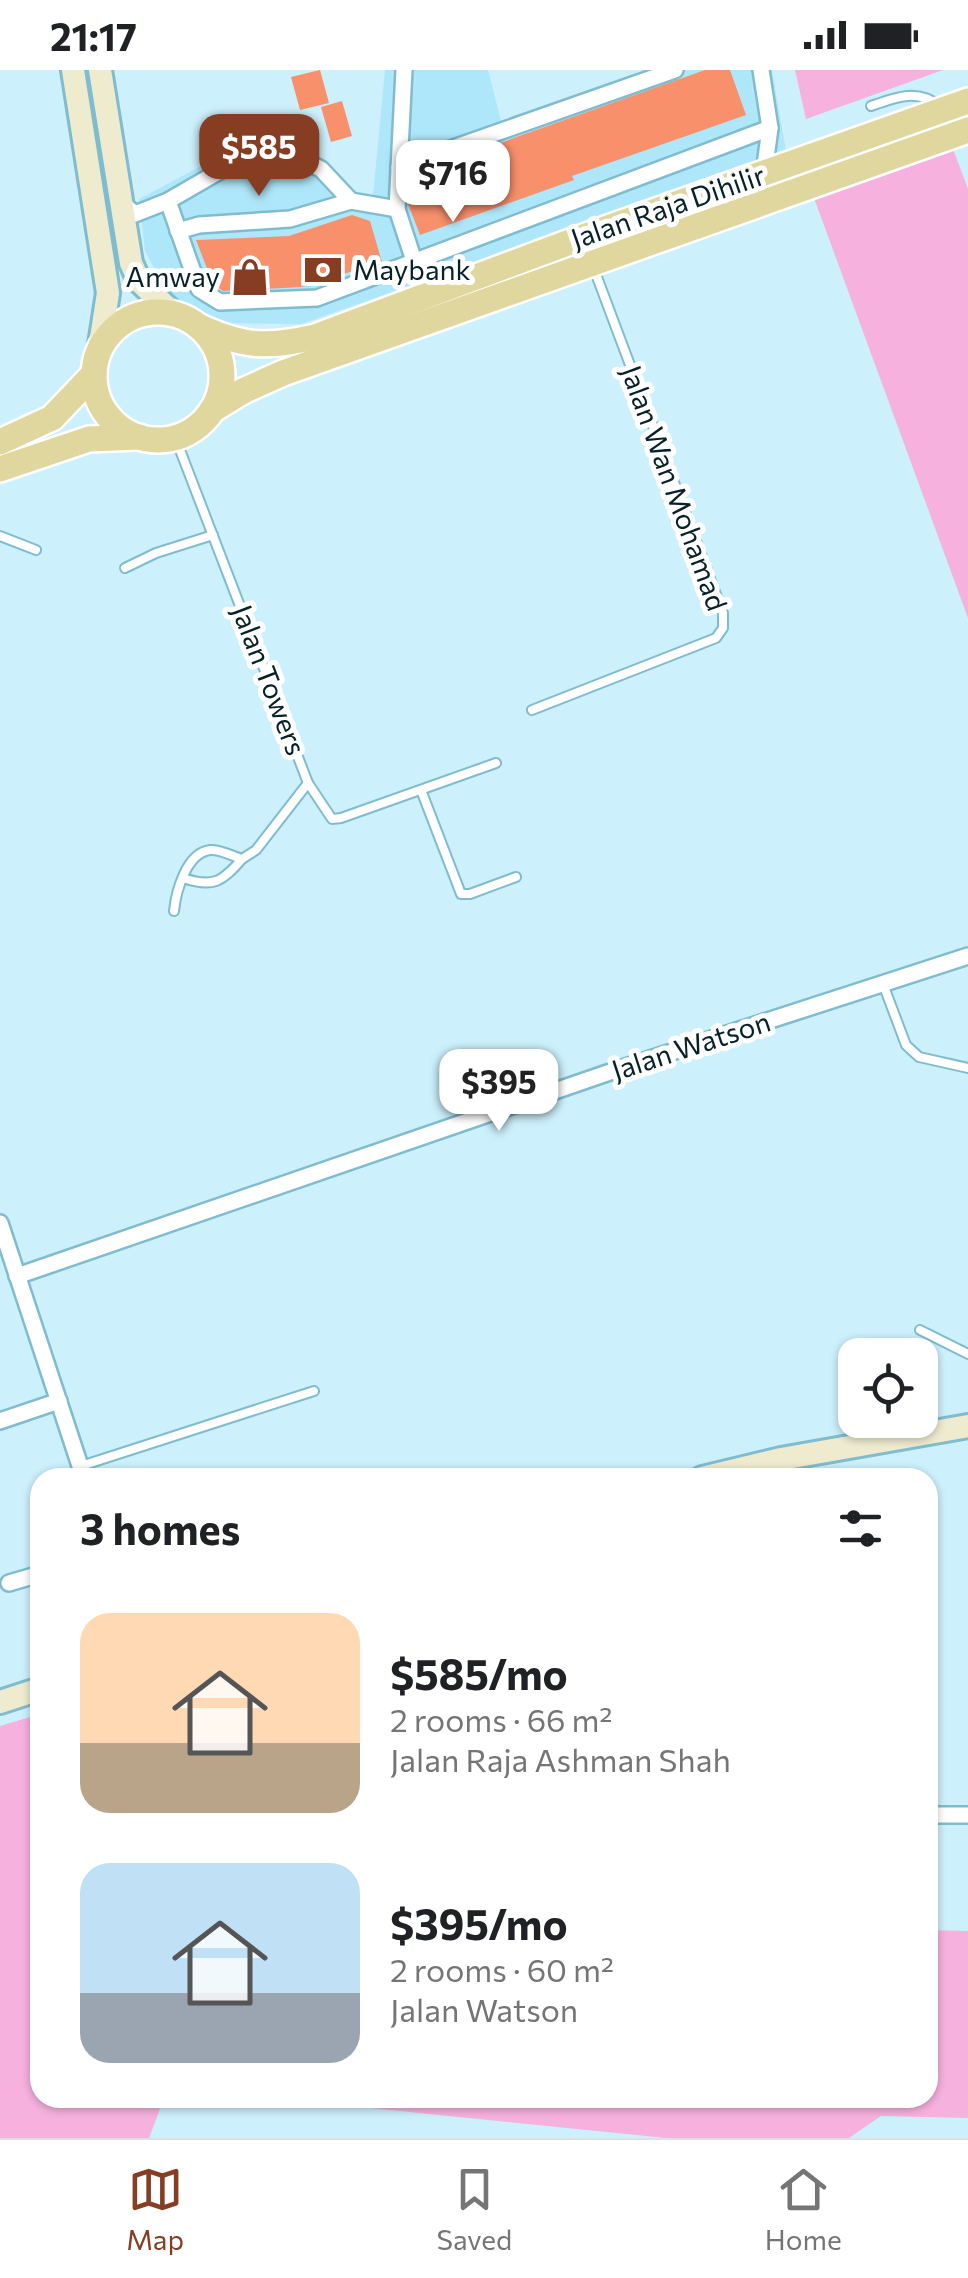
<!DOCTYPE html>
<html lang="en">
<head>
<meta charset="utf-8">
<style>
  body { margin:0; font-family:Commissioner,sans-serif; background:#f2f2f2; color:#202124; height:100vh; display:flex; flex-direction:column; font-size:38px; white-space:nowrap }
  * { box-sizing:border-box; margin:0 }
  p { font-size:32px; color:#757577 }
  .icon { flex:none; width:55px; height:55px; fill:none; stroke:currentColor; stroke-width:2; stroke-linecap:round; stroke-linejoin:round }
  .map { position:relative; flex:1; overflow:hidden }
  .drawer { position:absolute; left:30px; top:1398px; width:908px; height:640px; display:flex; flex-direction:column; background:#fff; border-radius:30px; box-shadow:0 2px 8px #0004 }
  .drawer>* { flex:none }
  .tools { position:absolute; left:838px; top:1268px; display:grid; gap:20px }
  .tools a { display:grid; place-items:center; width:100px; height:100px; border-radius:20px; background:#fff; box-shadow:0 2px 8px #0004; font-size:50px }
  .price { position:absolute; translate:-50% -85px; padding:0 22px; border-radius:20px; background:#fff; color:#222; font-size:32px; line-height:65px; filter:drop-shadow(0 2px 5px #0008) }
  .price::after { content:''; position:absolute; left:50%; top:60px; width:30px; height:22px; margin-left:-15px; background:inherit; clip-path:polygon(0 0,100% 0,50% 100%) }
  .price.current { background:#863d22; color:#fff }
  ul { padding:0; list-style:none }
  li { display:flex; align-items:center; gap:30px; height:250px; padding:0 50px }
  li span { display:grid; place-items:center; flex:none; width:280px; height:200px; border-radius:30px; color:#555 }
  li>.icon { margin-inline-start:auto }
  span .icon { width:120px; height:120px; fill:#fffc; stroke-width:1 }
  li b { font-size:42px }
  h2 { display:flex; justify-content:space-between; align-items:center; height:120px; padding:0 50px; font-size:42px }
  .status { display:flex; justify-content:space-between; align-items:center; height:70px; padding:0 50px; background:#fff; direction:ltr }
  .status svg { height:28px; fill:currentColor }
  .tab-bar { display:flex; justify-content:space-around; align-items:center; height:140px; border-top:2px solid #e0e0e0; background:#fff; font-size:28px; color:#757577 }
  .tab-bar a { display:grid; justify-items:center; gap:5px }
  .tab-bar .current { color:#863d22 }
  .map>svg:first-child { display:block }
  .built { fill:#afe7fa }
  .green { fill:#f6b1de }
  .building { fill:#f8906b }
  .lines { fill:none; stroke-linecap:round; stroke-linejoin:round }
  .lane-casing { stroke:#7fbccf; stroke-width:12 }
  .street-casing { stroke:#7fbccf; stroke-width:20 }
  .secondary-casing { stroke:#7fbccf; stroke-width:28 }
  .primary-casing { stroke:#fff; stroke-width:30 }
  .lane { stroke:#fff; stroke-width:8 }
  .street { stroke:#fff; stroke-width:15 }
  .secondary { stroke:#efebcf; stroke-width:22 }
  .primary { stroke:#e0d79e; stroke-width:25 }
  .labels { text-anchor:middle; stroke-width:10; stroke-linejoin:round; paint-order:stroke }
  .street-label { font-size:28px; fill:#072128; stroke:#fff }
  .poi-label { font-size:28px; fill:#072128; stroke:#fff; text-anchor:start }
</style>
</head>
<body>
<div class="status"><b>21:17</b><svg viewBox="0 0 49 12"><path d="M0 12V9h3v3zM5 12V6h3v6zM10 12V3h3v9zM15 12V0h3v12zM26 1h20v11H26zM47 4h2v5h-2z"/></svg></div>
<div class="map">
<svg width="968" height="2068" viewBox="0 0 968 2068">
  <rect width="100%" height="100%" fill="#ccf0fc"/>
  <path class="built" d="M385,0H488L501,51L647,0H772L786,81L302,254L211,253L166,221L145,181L139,129L265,62L372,136Z"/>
  <g class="green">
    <path d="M795,0H943L806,49Z"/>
    <path d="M953,79L968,119V548L814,128Z"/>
    <path d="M40,1644V2028H164L149,2068H0V1656Z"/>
    <path d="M928,1860L968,1861V2048L881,2046L849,2068H666L272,2028H928Z"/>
  </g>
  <g class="building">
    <path d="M320,0L329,33L300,40L291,7Z"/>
    <path d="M705,0H730L746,45L572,106L574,110L420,165L408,134L410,105Z"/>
    <path d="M342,31L352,66L331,72L321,37Z"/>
    <path d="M352,145L370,151L382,192L302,217L223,221L213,214L196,170L289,166Z"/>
  </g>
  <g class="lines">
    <g class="lane-casing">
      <g id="lane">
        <path d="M871,36C896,27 918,18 941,37"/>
        <path d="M175,367L308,713L332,749L341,748L496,693"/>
        <path d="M0,466L36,480"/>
        <path d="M125,498L156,483L213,465"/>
        <path d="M532,640L716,568L723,558V543L594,199"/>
        <path d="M421,720L461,824H470L516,807"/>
        <path d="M183,808C213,818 222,812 242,789"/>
        <path d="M174,841C176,822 186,783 210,780C220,779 232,786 242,789L256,780L308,713"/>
        <path d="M883,914L906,975L919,987L968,998"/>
        <path d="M920,1260L968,1284"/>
        <path d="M81,1396L314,1321"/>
      </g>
    </g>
    <g class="street-casing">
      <g id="street">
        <path d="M404,0L397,139L415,194L434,222"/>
        <path d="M761,0L770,58L764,103"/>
        <path d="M399,97L675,0"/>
        <path d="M168,131L199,219L220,232L317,228L770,58"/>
        <path d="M122,133L135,144L168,131L268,73L321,99L351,131L397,139"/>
        <path d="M178,161L199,155L290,149L351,131"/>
        <path d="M0,1153L84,1408"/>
        <path d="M17,1206L613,1001L968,886"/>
        <path d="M0,1351L59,1331"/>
        <path d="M9,1513L40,1504"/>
        <path d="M928,1745H968"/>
      </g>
    </g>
    <g class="secondary-casing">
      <g id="secondary">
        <path d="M73,0L108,223L99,281"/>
        <path d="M100,0L131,193L139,211L174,244"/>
        <path d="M702,1408L781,1389L968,1356"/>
        <path d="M0,1632L40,1619"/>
      </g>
    </g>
    <g class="primary-casing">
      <g id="primary">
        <circle cx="158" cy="306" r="64"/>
        <path d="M198,256C243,277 267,278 315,267L605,159L968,31"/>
        <path d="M212,340L243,321L283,303L968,60"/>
        <path d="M0,372L52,348L94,304"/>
        <path d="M0,399L89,369L139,367"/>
      </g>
    </g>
    <use href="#lane" class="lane"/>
    <use href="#street" class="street"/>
    <use href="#secondary" class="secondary"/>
    <use href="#primary" class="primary"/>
  </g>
  <defs>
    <g id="bank-bare" transform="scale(3)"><path d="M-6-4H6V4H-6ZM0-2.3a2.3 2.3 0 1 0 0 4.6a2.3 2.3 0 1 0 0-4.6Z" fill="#863d22" stroke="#fff" stroke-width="2.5" paint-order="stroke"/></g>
    <g id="shop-bare" transform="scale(3)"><path d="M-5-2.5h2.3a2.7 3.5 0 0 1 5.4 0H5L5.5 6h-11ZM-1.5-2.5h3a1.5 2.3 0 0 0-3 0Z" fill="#863d22" stroke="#fff" stroke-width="2.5" paint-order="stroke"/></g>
  </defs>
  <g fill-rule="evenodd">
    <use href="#bank-bare" x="323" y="200"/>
    <use href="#shop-bare" x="250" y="207"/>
  </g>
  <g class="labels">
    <g class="street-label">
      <text transform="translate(668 137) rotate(-19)" y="10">Jalan Raja Dihilir</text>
      <text transform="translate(674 418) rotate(70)" y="10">Jalan Wan Mohamad</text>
      <text transform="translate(269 610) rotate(69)" y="10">Jalan Towers</text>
      <text transform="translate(691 976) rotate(-18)" y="10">Jalan Watson</text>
    </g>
    <g class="poi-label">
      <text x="353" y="210">Maybank</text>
      <text x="220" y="217" text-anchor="end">Amway</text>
    </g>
  </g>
</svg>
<div class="tools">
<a><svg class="icon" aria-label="locate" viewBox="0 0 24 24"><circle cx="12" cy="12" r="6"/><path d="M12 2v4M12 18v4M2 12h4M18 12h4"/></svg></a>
</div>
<b class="price current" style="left:259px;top:129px">$585</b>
<b class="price" style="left:453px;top:155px">$716</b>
<b class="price" style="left:499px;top:1064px">$395</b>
<section class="drawer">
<h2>3 homes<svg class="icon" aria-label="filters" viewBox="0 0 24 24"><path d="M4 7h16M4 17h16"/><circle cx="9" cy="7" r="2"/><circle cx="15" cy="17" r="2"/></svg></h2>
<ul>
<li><span style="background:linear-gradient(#ffd9b3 65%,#b9a48a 0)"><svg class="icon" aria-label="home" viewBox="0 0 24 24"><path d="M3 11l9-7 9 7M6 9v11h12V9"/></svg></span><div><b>$585/mo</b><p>2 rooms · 66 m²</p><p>Jalan Raja Ashman Shah</p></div></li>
<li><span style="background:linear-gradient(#bfe0f5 65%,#9aa5b1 0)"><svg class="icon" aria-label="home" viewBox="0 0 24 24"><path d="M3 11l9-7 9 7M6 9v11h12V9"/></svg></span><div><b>$395/mo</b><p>2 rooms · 60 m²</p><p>Jalan Watson</p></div></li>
</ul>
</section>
</div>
<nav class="tab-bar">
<a class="current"><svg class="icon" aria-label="map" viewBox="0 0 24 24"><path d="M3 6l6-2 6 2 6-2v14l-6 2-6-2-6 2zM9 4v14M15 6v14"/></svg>Map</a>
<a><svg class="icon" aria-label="saved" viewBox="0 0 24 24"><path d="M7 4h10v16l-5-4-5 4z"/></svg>Saved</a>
<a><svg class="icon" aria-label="home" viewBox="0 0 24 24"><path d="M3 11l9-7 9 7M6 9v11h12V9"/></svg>Home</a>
</nav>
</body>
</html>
